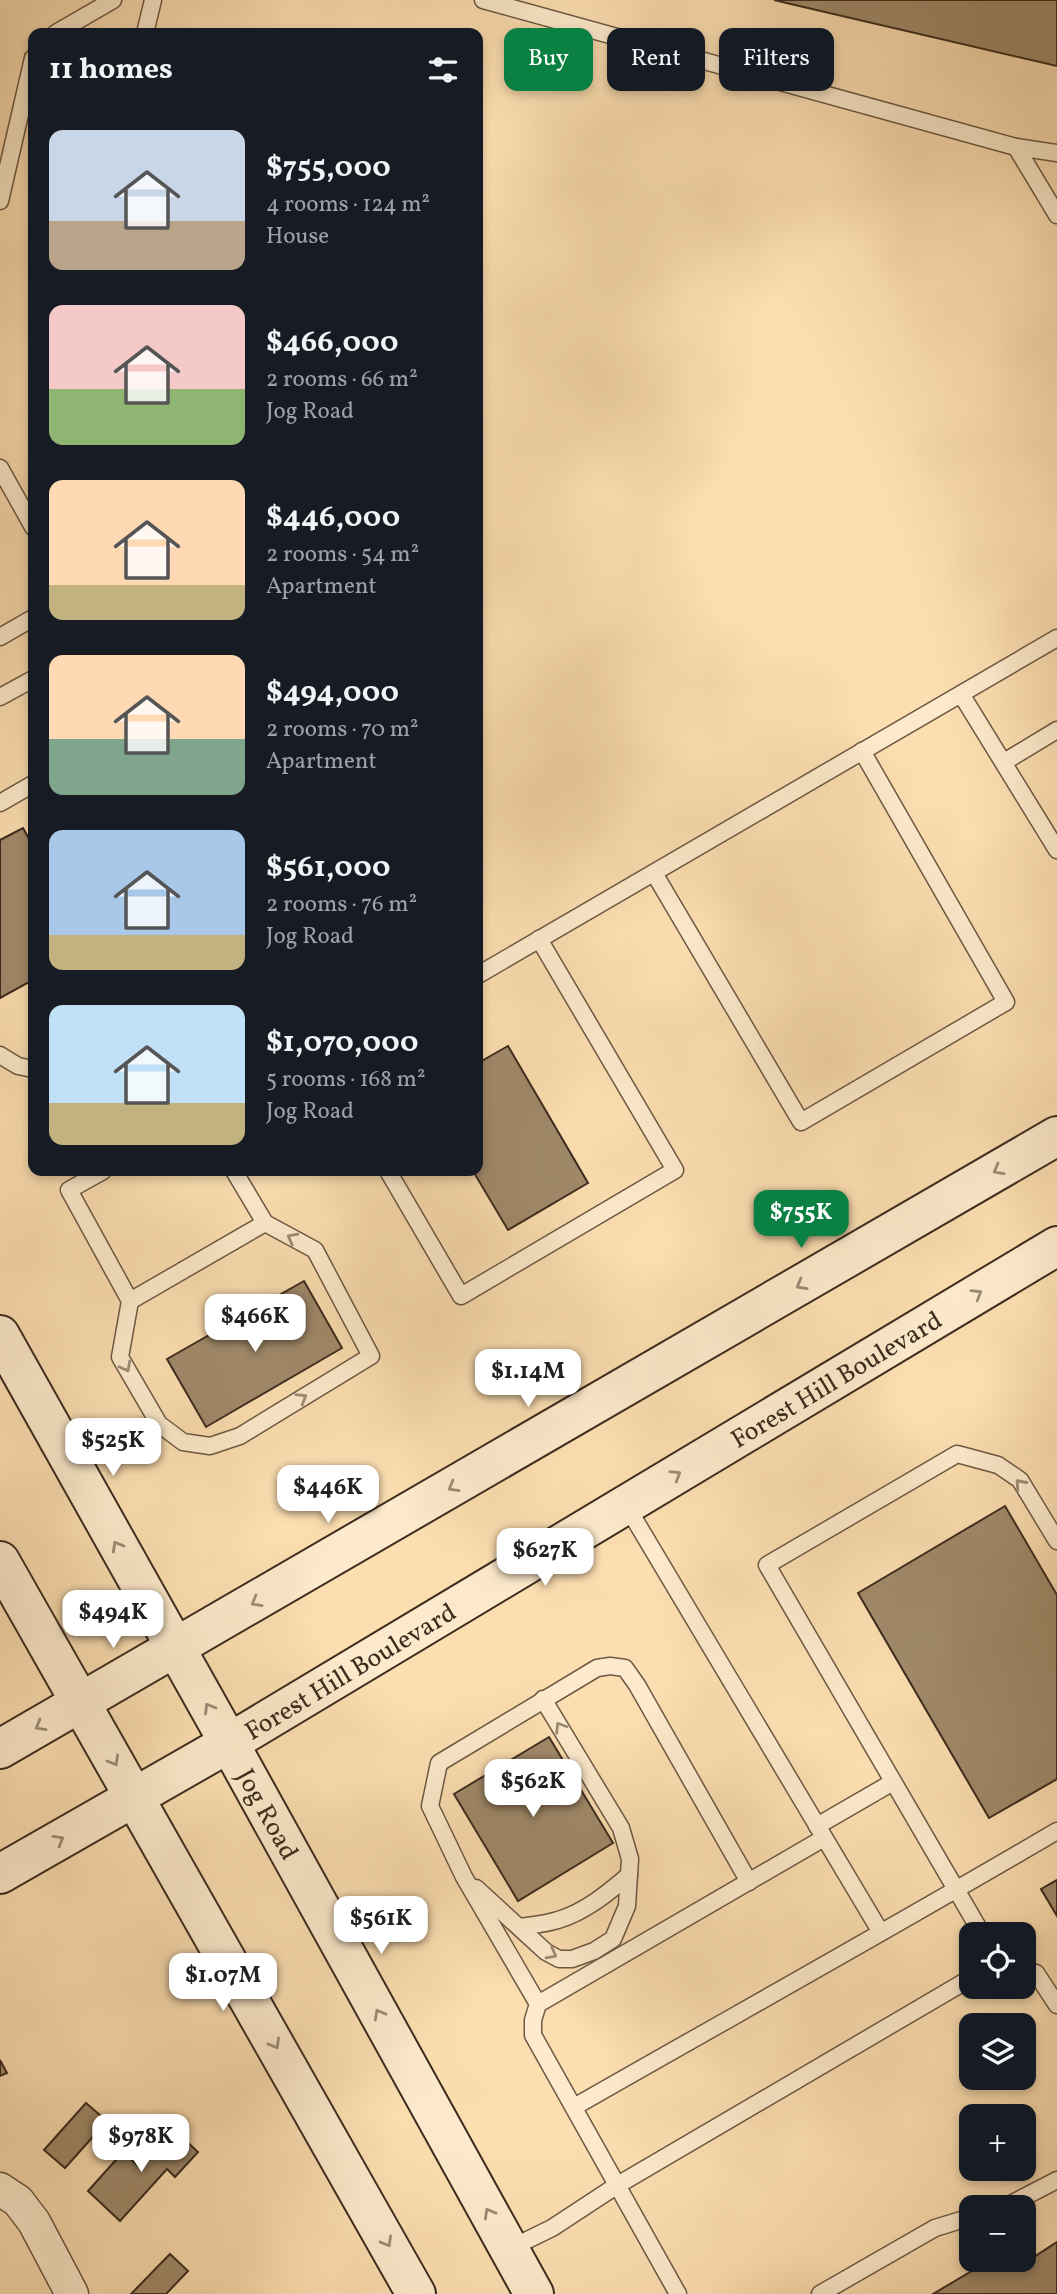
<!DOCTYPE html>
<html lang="en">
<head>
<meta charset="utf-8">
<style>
  body { margin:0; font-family:Vollkorn,serif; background:#20242c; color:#f1f3f6; height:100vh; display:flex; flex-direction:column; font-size:26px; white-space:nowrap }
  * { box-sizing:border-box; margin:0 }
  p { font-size:23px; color:#9ea1a6 }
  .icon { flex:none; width:38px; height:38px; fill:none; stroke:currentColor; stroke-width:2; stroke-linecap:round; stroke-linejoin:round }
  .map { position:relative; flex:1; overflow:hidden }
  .sheet { position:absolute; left:28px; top:28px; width:455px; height:1148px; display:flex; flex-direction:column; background:#171b24; border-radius:14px; box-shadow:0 4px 10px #0003 }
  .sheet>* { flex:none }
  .guide { position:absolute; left:504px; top:28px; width:448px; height:63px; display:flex; gap:14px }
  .fabs { position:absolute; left:959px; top:1922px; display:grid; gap:14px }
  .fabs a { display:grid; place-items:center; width:77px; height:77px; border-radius:14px; background:#171b24; box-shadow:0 4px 10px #0003; font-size:35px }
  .price { position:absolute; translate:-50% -60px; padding:0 16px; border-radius:14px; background:#fff; color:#222; font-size:23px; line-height:46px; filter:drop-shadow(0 2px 4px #0008) }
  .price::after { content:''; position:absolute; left:50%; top:42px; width:21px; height:16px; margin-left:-10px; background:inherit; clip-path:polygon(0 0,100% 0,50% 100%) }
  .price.current { background:#0b8043; color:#fff }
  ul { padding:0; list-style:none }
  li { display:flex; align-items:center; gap:21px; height:175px; padding:0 21px }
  li span { display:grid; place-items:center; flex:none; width:196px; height:140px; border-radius:14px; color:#555 }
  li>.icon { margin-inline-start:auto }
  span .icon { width:84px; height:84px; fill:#fffc; stroke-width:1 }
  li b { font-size:30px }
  h2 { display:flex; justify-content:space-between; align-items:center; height:84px; padding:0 21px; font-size:30px }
  .pill { padding:0 24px; border-radius:14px; background:#171b24; box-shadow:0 4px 10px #0003; font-size:24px; line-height:63px }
  .pill.current { background:#0b8043; color:#fff }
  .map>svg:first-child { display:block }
  .building { fill:#a0896a; stroke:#3c2c1e; stroke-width:2 }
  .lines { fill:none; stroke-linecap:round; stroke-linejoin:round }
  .service-casing { stroke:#6c5843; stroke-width:19 }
  .minor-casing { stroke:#6c5843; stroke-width:35 }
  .secondary-casing { stroke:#3c2c1e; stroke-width:42 }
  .service { stroke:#fdeacc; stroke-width:16 }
  .minor { stroke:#fdeacc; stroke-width:32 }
  .secondary { stroke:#fdeacc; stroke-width:38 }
  .oneway { stroke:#9c8b75 }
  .labels { text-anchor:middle; stroke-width:6; stroke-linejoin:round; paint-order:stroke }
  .street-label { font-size:26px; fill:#3c2c1e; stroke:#fdeacc }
</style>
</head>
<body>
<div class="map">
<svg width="1057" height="2294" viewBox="0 0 1057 2294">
  <rect width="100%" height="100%" fill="#fcdeb1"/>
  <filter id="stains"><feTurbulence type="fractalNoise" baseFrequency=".00286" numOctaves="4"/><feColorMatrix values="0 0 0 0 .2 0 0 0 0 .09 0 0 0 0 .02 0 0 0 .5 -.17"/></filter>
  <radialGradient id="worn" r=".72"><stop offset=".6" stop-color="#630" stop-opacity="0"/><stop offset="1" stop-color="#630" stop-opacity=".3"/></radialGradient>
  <g class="building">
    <path d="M774,0H1057V66L795,5Z"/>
    <path d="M23,828L33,846V980L0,998V840Z"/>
    <path d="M508,1046L588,1183L508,1230L473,1171H478V1063Z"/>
    <path d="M304,1281L342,1348L206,1427L167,1359Z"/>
    <path d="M1005,1506L1057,1595V1779L989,1818L858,1593Z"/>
    <path d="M549,1737L613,1843L518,1901L454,1794Z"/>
    <path d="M1057,1880V1916L1041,1889Z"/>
    <path d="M0,2060L7,2073L0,2076Z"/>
    <path d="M86,2103L107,2121L65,2168L44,2150Z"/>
    <path d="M172,2128L198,2152L175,2177L167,2169L120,2221L88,2191L123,2152L138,2166Z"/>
    <path d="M1057,2242V2294H933L992,2259H1020L1023,2264Z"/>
    <path d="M170,2254L188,2271L166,2294H131Z"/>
  </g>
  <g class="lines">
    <g class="service-casing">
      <g id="service">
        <path d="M483,0L1016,147L1057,153"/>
        <path d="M56,33L113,0"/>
        <path d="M145,33L153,0"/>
        <path d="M1016,147L1057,215"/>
        <path d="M0,201L33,58"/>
        <path d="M0,468L33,527"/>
        <path d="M0,637L33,618"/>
        <path d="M961,694L1057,850"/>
        <path d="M0,697L33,679"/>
        <path d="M1004,762L1057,730"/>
        <path d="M0,803L33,784"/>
        <path d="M654,873L801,1122L1006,1002L862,751"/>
        <path d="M478,975L1057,638"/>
        <path d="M0,1055L18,1066L33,1069"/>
        <path d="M103,1171L69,1190L130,1301L265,1223L234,1171"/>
        <path d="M388,1171L461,1296L675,1170L539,939"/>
        <path d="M130,1301L120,1357L159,1424L183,1442L210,1446L240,1436L371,1356L315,1250L265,1223"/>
        <path d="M626,1505L880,1931"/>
        <path d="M817,1826L893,1782"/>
        <path d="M476,1888L546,1952L559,1959H572L594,1951L613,1939L627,1906L630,1859L621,1828L543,1699"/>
        <path d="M519,1927C532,1925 546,1924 558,1920C585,1912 608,1893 629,1875"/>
        <path d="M982,1934L767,1565L957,1454L998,1465L1020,1480L1057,1541"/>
        <path d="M1024,1969L1036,1973L1057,2005"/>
        <path d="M538,2004L464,1877L430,1806L439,1763L597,1668L610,1666L625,1668L637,1685L749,1882"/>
        <path d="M574,2107C735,2015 897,1925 1057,1831"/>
        <path d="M1005,2207L1057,2180"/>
        <path d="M509,2249L552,2228L616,2186L971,1978"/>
        <path d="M678,2294L533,2035V2020L538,2004L824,1838"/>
        <path d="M820,2294L935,2228L971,2217"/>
      </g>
    </g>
    <g class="minor-casing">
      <path id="minor" d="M0,2189L18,2201L34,2222L72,2294"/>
    </g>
    <g class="secondary-casing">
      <g id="secondary">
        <path d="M0,1335L229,1743L534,2294"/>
        <path d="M0,1561L416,2294"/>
        <path d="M0,1749L1057,1136"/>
        <path d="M0,1874L229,1743L1057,1246"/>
      </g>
    </g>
    <use href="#service" class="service"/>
    <use href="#minor" class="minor"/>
    <use href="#secondary" class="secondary"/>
  </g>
  <defs><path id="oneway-chevron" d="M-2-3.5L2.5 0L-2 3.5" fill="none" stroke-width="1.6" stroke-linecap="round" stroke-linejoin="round" transform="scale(1.75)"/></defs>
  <g class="oneway">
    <use href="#oneway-chevron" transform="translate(998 1170) rotate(150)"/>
    <use href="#oneway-chevron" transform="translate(292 1238) rotate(-152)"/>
    <use href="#oneway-chevron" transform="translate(801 1285) rotate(150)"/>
    <use href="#oneway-chevron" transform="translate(977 1294) rotate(-31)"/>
    <use href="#oneway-chevron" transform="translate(126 1367) rotate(62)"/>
    <use href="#oneway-chevron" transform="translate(302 1398) rotate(-31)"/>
    <use href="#oneway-chevron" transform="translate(676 1475) rotate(-31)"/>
    <use href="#oneway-chevron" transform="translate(1020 1484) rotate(-132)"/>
    <use href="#oneway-chevron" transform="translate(453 1487) rotate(150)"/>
    <use href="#oneway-chevron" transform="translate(117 1546) rotate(-119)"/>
    <use href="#oneway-chevron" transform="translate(256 1602) rotate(150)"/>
    <use href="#oneway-chevron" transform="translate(209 1708) rotate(-120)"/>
    <use href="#oneway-chevron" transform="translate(40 1726) rotate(150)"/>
    <use href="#oneway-chevron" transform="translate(560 1727) rotate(-122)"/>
    <use href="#oneway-chevron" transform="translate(114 1761) rotate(60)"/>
    <use href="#oneway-chevron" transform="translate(59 1840) rotate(-30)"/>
    <use href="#oneway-chevron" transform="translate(552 1954) rotate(28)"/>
    <use href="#oneway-chevron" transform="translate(379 2014) rotate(-119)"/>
    <use href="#oneway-chevron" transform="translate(275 2044) rotate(60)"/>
    <use href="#oneway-chevron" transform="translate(489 2213) rotate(-119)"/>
    <use href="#oneway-chevron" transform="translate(387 2242) rotate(60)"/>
  </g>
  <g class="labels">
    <g class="street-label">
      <text transform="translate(836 1379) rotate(-31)" y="9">Forest Hill Boulevard</text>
      <text transform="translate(350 1671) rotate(-31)" y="9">Forest Hill Boulevard</text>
      <text transform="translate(268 1814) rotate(61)" y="9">Jog Road</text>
    </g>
  </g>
  <rect width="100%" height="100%" filter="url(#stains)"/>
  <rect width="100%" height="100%" fill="url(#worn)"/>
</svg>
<div class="fabs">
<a><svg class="icon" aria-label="locate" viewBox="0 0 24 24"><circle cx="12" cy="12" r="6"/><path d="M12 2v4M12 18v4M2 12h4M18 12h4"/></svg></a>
<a><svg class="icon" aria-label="layers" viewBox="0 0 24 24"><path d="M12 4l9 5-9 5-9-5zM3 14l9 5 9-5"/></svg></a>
<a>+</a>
<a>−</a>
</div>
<b class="price current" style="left:801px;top:1250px">$755K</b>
<b class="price" style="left:255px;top:1354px">$466K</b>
<b class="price" style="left:528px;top:1409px">$1.14M</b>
<b class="price" style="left:113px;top:1478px">$525K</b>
<b class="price" style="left:328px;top:1525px">$446K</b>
<b class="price" style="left:545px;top:1588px">$627K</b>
<b class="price" style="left:113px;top:1650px">$494K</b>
<b class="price" style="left:533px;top:1819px">$562K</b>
<b class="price" style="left:381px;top:1956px">$561K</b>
<b class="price" style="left:223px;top:2013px">$1.07M</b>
<b class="price" style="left:141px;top:2174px">$978K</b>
<div class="guide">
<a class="pill current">Buy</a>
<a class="pill">Rent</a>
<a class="pill">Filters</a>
</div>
<section class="sheet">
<h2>11 homes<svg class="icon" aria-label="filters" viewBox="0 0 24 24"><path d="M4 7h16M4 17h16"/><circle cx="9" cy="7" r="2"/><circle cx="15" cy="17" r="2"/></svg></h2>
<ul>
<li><span style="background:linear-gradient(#c9d6e8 65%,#b9a48a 0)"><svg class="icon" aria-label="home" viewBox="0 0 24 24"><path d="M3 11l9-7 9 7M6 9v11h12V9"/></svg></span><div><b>$755,000</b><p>4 rooms · 124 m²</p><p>House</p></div></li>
<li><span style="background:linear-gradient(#f6c9c9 60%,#8fb573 0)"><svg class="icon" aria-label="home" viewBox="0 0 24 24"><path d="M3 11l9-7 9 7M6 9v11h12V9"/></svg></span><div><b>$466,000</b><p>2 rooms · 66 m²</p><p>Jog Road</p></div></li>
<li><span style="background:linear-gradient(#ffd9b3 75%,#c2b280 0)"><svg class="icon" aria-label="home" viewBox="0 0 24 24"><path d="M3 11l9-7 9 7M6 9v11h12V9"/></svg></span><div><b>$446,000</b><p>2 rooms · 54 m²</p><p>Apartment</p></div></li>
<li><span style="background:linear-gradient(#ffd9b3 60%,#7fa58c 0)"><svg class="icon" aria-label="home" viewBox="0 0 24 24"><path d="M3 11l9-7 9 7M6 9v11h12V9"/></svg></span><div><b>$494,000</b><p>2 rooms · 70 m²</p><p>Apartment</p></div></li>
<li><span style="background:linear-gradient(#a9c7e8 75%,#c2b280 0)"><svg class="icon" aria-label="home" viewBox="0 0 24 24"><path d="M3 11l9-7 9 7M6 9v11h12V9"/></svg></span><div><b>$561,000</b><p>2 rooms · 76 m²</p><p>Jog Road</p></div></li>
<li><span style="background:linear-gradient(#bfe0f5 70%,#c2b280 0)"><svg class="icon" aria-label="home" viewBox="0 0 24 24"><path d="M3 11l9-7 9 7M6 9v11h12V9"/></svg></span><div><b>$1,070,000</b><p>5 rooms · 168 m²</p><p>Jog Road</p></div></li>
</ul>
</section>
</div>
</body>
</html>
